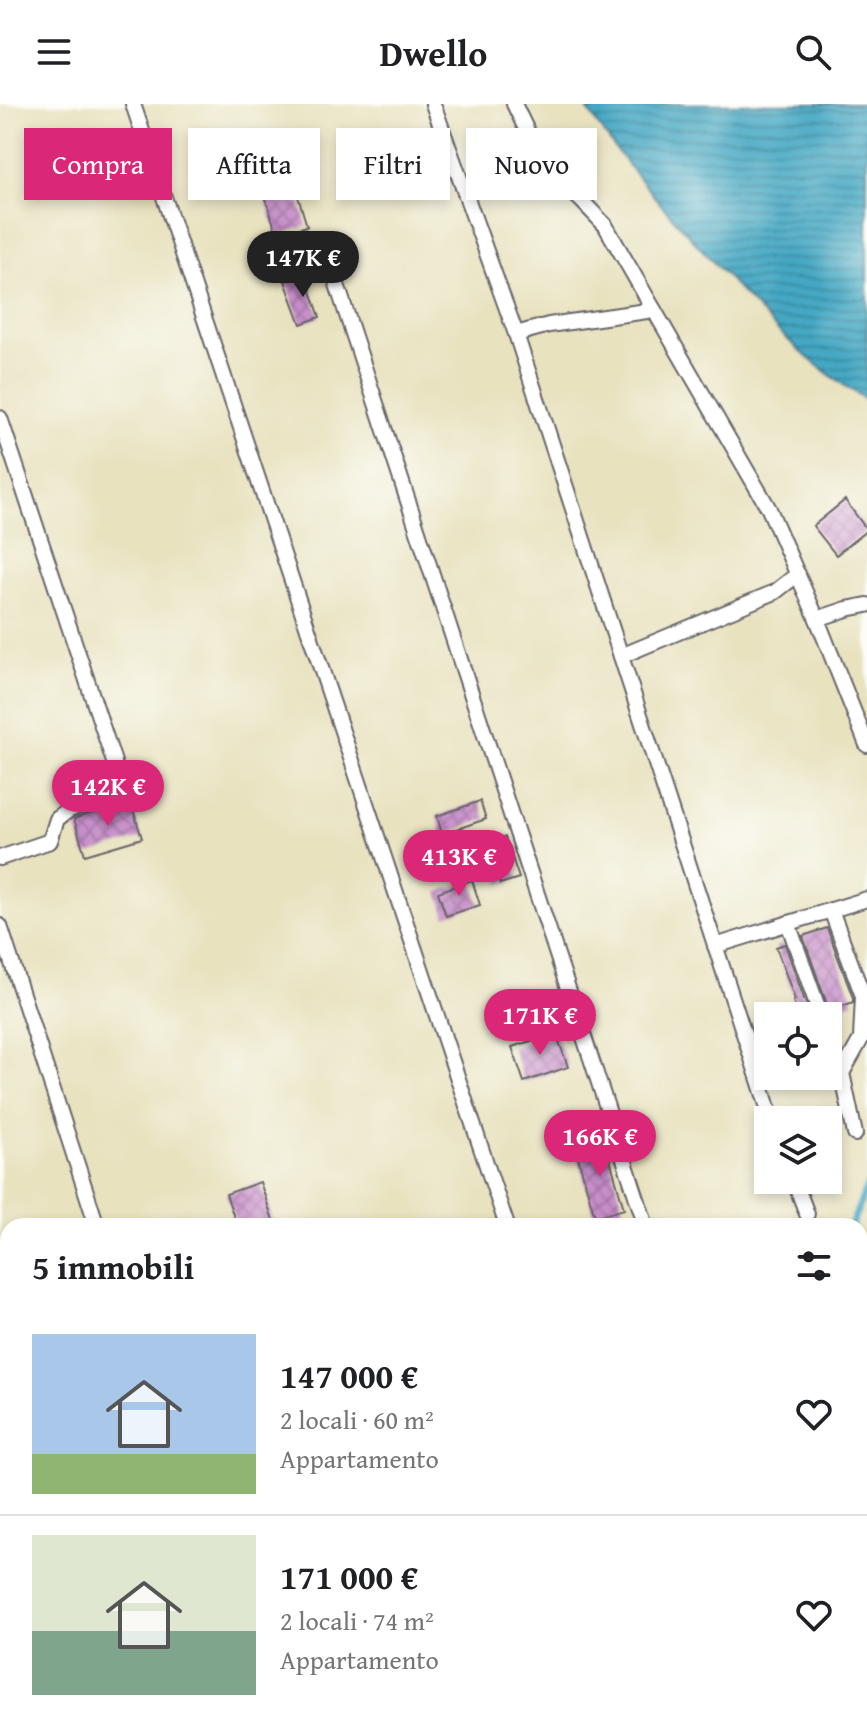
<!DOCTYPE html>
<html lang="it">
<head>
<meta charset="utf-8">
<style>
  body { margin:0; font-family:"Gentium Book Plus",serif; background:#f2f2f2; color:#202124; height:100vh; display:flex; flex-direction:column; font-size:30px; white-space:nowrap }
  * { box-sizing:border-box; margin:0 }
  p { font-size:26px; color:#757577 }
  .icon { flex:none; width:44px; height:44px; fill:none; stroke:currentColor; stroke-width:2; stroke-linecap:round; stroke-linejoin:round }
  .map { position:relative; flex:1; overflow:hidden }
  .drawer { position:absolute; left:0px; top:1114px; width:868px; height:514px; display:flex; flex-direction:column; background:#fff; border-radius:24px 24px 0 0; box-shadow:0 4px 12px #0003 }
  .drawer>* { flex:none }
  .guide { position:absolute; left:24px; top:24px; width:820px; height:72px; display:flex; gap:16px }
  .fabs { position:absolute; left:754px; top:898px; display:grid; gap:16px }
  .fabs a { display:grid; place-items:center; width:88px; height:88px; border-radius:0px; background:#fff; box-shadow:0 4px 12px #0003; font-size:40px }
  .price { position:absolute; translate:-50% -68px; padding:0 18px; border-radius:28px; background:#db2777; color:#fff; font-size:26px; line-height:52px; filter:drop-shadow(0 2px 4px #0008) }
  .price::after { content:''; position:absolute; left:50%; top:48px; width:24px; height:18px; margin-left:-12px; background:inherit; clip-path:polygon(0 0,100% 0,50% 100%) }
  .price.active { background:#222; color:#fff }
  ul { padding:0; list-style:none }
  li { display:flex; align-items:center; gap:24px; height:200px; padding:0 32px }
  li+li { border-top:2px solid #e0e0e0 }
  li span { display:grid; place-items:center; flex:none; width:224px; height:160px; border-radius:0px; color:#555 }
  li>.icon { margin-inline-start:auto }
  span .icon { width:96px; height:96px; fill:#fffc; stroke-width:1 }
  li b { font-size:34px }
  h2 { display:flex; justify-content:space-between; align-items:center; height:96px; padding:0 32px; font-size:34px }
  .chip { padding:0 28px; border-radius:0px; background:#fff; box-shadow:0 4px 12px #0003; font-size:28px; line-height:72px }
  .chip.active { background:#db2777; color:#fff }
  header { display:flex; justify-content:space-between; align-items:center; height:104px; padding:0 32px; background:#fff; font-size:36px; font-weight:700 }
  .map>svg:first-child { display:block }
  .water { fill:url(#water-rules); stroke:#33647f; stroke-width:2 }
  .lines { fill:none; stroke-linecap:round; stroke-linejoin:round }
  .stream { stroke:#44a7c3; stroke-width:7 }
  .building { fill:url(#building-cross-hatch) }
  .lane-casing { stroke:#676569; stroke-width:18 }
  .lane { stroke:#fff; stroke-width:14 }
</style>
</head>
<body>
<header><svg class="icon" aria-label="menu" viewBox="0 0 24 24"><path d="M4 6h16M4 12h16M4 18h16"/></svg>Dwello<svg class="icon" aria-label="search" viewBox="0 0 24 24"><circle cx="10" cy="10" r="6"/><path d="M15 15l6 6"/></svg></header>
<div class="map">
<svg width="867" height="1627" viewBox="0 0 867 1627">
  <defs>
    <pattern id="water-rules" width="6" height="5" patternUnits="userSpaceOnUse" patternTransform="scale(2)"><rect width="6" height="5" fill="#44a7c3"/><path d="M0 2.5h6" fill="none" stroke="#3888a0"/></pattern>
    <pattern id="building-cross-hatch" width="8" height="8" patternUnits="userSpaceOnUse" patternTransform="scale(2)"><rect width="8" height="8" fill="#c88eca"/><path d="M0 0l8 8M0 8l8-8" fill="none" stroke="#a274a5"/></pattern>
  </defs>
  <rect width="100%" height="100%" fill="#fdfcf7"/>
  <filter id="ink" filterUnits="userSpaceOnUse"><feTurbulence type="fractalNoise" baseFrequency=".0125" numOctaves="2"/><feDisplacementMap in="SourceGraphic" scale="16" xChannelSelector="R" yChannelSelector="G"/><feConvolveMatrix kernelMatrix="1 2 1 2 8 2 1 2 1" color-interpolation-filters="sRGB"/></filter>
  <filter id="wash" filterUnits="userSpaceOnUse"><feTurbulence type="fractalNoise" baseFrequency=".006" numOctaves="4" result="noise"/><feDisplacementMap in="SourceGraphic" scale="32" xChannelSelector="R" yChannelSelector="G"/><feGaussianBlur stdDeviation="1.8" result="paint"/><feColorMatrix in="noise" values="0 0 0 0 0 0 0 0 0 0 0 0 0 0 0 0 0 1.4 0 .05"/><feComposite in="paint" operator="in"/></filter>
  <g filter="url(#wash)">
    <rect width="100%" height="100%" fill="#e8e2bf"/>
    <path class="water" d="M584,0H867V296C803,258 758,207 708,152C664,105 619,55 584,0Z"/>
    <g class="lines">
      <path class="stream" d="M851,1122L867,1082"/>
    </g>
    <g id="blocks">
      <g class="building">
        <path d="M285,50L307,122L277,131L255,60Z"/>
        <path d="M305,170L320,213L301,220L285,177Z"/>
        <path d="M845,396L867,426L836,451L813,422Z"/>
        <path d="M130,696L142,734L85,751L74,715Z"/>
        <path d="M480,697L486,715L442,730L437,712Z"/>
        <path d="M505,733L519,774L500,780L487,739Z"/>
        <path d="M472,776L480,801L446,812L438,788Z"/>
        <path d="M827,824L853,894V898L835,905L838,912H831L803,832Z"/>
        <path d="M785,840L810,912H798L793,897L795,896L776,843Z"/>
        <path d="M556,929L568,963L524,978L512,943Z"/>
        <path d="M604,1034L624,1105L595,1113L575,1043Z"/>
        <path d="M260,1078L275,1122H237L226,1090Z"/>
      </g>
    </g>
  </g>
  <g filter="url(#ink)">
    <use href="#blocks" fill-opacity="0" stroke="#676569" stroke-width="2"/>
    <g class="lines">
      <g class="lane-casing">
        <g id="lane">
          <path d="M133,0L507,1122"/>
          <path d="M433,0L516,230L772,1016"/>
          <path d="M514,0L539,52L565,83L580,95L605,121L654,206"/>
          <path d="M325,144L646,1122"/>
          <path d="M516,230L549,221L654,206L769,405L817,515L867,641"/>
          <path d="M0,314L114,658L117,679L111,689L69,706L57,715L50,737L0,754"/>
          <path d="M817,515L847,505L867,501"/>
          <path d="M621,552L775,488L798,470"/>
          <path d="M831,806L863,892L861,935L842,969L855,1030"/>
          <path d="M788,819L821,912"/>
          <path d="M0,822L97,1122"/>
          <path d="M715,842L867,795"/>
          <path d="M828,931L842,969"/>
          <path d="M794,1076L807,1110"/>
          <path d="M258,1620L261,1627"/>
          <path d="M673,1620L676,1627"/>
          <path d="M815,1620L817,1627"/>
        </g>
      </g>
      <use href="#lane" class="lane"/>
    </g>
  </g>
</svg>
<div class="fabs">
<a><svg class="icon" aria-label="locate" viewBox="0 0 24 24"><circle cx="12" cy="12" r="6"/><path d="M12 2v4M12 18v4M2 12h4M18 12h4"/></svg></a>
<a><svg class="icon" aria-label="layers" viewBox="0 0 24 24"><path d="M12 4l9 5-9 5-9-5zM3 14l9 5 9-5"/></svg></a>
</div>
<b class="price active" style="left:303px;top:195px">147K €</b>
<b class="price" style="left:108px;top:724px">142K €</b>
<b class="price" style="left:459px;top:794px">413K €</b>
<b class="price" style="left:540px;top:953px">171K €</b>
<b class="price" style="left:600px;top:1074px">166K €</b>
<div class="guide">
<a class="chip active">Compra</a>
<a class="chip">Affitta</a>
<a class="chip">Filtri</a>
<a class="chip">Nuovo</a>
</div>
<section class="drawer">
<h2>5 immobili<svg class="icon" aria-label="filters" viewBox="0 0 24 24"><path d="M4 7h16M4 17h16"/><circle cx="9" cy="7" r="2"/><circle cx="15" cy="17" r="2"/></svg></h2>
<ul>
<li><span style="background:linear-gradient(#a9c7e8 75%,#8fb573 0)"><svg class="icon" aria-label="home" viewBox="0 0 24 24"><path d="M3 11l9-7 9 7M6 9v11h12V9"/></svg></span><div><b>147 000 €</b><p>2 locali · 60 m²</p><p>Appartamento</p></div><svg class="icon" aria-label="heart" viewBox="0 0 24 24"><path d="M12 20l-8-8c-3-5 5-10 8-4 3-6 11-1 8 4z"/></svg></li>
<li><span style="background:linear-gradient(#dfe7d0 60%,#7fa58c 0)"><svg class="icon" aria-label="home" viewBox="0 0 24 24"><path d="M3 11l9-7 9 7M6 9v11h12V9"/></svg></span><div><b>171 000 €</b><p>2 locali · 74 m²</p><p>Appartamento</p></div><svg class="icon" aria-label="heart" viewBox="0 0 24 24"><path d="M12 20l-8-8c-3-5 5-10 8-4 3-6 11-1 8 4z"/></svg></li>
</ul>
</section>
</div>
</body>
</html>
